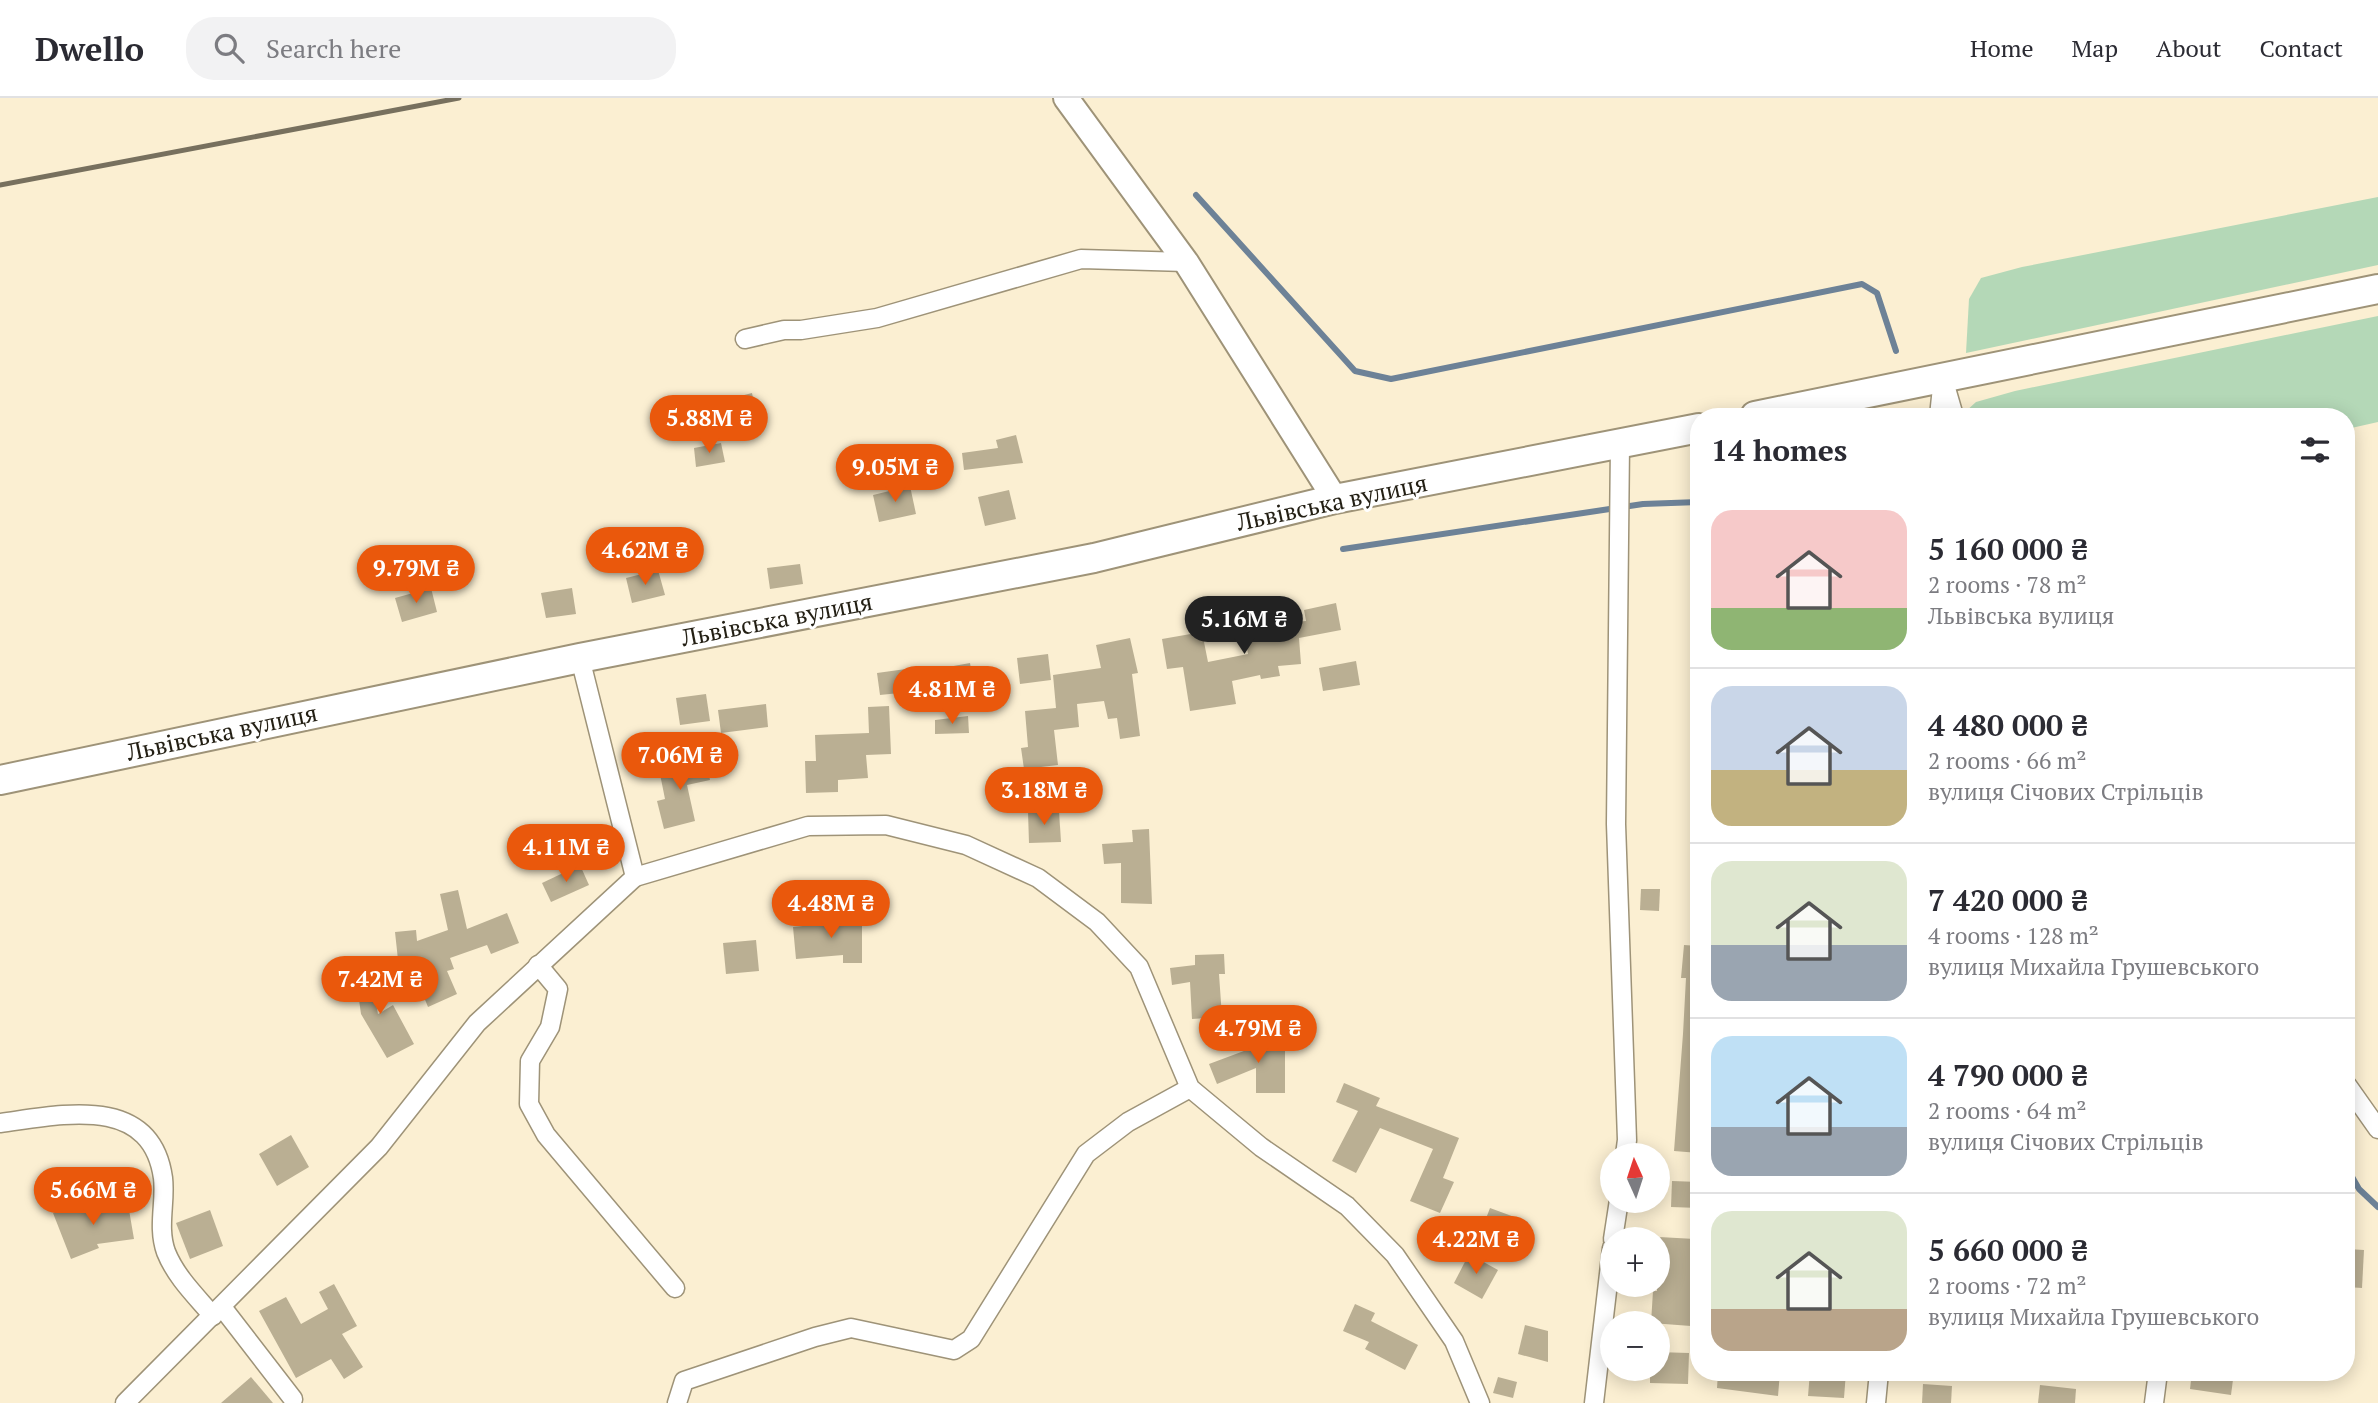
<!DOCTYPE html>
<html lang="en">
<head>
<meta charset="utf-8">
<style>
  body { margin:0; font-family:"PT Serif",serif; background:#f2f2f3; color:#2b2b33; height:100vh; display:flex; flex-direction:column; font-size:26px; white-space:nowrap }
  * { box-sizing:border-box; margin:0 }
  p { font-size:23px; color:#7c7c81 }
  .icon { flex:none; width:38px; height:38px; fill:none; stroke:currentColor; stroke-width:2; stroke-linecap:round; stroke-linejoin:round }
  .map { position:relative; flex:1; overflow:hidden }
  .sheet { position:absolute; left:1690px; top:310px; width:665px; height:973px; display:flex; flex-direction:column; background:#fff; border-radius:28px; box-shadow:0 4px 18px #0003 }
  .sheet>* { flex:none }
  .needle { width:46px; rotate:357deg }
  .buttons { position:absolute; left:1600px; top:1045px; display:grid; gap:14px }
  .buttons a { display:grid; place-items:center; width:70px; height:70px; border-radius:50%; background:#fff; box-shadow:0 4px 18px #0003; font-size:35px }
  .price { position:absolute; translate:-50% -60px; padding:0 16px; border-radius:24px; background:#ea580c; color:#fff; font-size:23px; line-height:46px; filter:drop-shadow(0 2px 4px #0008) }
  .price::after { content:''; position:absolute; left:50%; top:42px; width:21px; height:16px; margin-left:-10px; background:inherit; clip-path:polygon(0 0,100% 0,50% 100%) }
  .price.on { background:#222; color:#fff }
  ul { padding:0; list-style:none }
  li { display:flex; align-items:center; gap:21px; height:175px; padding:0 21px }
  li+li { border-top:2px solid #e1e1e2 }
  li span { display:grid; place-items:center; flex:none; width:196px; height:140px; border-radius:21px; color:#555 }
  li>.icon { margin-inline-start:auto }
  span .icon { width:84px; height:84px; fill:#fffc; stroke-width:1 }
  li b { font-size:30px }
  h2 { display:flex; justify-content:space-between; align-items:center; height:84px; padding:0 21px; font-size:30px }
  header { display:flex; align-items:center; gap:42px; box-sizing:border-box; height:98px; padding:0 35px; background:#fff; border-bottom:2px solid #e1e1e2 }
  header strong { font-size:33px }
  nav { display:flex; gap:38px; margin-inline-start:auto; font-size:24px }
  .search { width:490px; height:63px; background:#f2f2f3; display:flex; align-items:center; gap:18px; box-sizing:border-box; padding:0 24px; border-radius:28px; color:#7c7c81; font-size:26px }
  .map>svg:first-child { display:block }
  .green { fill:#b4d8b7 }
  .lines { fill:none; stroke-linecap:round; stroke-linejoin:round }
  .stream { stroke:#6d8297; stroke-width:6 }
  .building { fill:#baaf93 }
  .street-casing { stroke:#9e9378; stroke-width:21 }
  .secondary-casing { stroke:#9e9378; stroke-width:28 }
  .primary-casing { stroke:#9e9378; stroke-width:32 }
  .street { stroke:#fff; stroke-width:18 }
  .secondary { stroke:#fff; stroke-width:24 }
  .primary { stroke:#fff; stroke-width:28 }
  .rail { stroke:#77705e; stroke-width:5 }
  .labels { text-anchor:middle; stroke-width:6; stroke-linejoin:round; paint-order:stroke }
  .street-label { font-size:24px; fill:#231f14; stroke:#fff }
</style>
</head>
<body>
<header>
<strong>Dwello</strong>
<div class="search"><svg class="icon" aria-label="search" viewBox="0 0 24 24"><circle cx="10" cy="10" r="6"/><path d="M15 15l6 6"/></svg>Search here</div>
<nav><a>Home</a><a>Map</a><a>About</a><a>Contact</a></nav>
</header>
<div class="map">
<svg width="2378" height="1305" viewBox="0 0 2378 1305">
  <rect width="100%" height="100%" fill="#fbefd2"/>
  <g class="green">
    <path d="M2378,99V167L1966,255L1969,201L1981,180L2022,169Z"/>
    <path d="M2378,218V324L2347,331V318H1966L1965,314L1976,304L2015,293Z"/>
  </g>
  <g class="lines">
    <g class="stream">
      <path d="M1196,97L1355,273L1391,281L1862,186L1877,195L1896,253"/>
      <path d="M1343,451L1643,406L1699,404"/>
      <path d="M2347,1070L2359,1091L2378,1109"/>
    </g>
  </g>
  <g class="building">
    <path d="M752,295L757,318L733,323L729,301Z"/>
    <path d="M1016,337L1023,365L964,372L962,355L998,350L996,342Z"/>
    <path d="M721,345L725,364L696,369L694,350Z"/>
    <path d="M910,388L916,416L879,424L873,397Z"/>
    <path d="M1009,392L1016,421L985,428L978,399Z"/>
    <path d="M800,466L803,486L770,491L767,470Z"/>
    <path d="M658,472L665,497L632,505L626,480Z"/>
    <path d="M431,490L437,514L402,524L395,500Z"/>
    <path d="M572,490L576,516L546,520L541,495Z"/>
    <path d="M1336,505L1341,532L1299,540L1301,566L1278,568L1280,578L1261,581L1260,577L1232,583L1236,606L1190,613L1183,569L1167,571L1162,541L1202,534L1208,564L1248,556L1242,522L1268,518L1270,526L1306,523L1304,512Z"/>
    <path d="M1130,540L1138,575L1132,576L1140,638L1120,641L1117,620L1108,621L1104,603L1077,606L1079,629L1054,632L1058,667L1024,671L1021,650L1028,649L1025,613L1056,610L1053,577L1101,570L1096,547Z"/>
    <path d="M1048,556L1051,582L1020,586L1017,560Z"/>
    <path d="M1356,563L1360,587L1323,593L1319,570Z"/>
    <path d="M970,565L974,589L941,595L937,571Z"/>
    <path d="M906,571L909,594L880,597L877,575Z"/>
    <path d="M706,596L710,623L680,627L676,600Z"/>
    <path d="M766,606L768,629L721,635L718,612Z"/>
    <path d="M889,608L891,656L866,657L868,680L838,682V694L806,695L805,663H816L815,637L869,635L868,609Z"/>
    <path d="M968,618L969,635L935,636V622Z"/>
    <path d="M706,661L710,682L687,687L695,723L664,731L657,703L665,701L659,671Z"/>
    <path d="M1059,713L1061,744L1029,745L1028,714Z"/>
    <path d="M600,728L608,748L590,755L582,735Z"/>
    <path d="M1149,731L1152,806L1121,805V765L1104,766L1102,746L1133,744L1132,732Z"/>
    <path d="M580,767L589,787L551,804L542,785Z"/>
    <path d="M1641,791H1660L1659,813L1640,812Z"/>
    <path d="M458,792L467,831L507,815L519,845L491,856L487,847L450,860L454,871L447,873L457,896L428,909L412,870L399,871L395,834L416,832L417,843L448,832L440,796Z"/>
    <path d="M842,819H862V865H843V857L796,861L793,829L842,824Z"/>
    <path d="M756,842L759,873L726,876L723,845Z"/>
    <path d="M1684,847L1699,848V1055L1674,1053L1683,936L1686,880H1681Z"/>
    <path d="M1224,856L1225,876H1219L1222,919L1192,921L1190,884L1172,887L1170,870L1195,867V857Z"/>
    <path d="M368,863L378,916L393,907L414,946L387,960L361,916L354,866Z"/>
    <path d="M1289,936L1294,950L1285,953V995H1256V970L1217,986L1209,966Z"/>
    <path d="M1344,985L1380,1000L1376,1008L1459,1040L1443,1080L1454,1084L1440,1115L1410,1103L1433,1051L1380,1030L1356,1075L1332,1063L1358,1013L1336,1004Z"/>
    <path d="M291,1037L309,1069L277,1088L259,1056Z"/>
    <path d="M1672,1083L1699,1084V1110L1671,1109Z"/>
    <path d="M81,1104L84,1112L128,1106L134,1141L97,1146L99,1150L71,1161L53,1115Z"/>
    <path d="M1490,1110L1528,1124L1512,1164L1495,1159L1501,1138L1482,1131Z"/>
    <path d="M210,1112L223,1148L190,1161L176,1125Z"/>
    <path d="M1659,1139L1695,1141L1693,1201H1699V1222L1691,1221V1228L1651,1225L1653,1193H1657V1186Z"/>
    <path d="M2347,1151L2364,1152L2362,1190L2347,1189Z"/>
    <path d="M1469,1156L1498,1172L1482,1201L1454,1185Z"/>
    <path d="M334,1186L357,1228L342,1236L363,1269L344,1281L331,1261L296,1280L259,1213L286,1199L301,1226L328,1211L319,1194Z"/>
    <path d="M1355,1206L1375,1215L1371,1223L1418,1247L1405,1272L1365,1251L1369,1244L1343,1233Z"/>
    <path d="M1525,1227L1548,1233V1264L1518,1256Z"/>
    <path d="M1657,1254L1689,1255L1688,1286L1650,1285V1270H1657Z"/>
    <path d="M1718,1274H1780L1778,1298L1717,1290Z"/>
    <path d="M1810,1274H1846L1844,1300L1808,1298Z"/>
    <path d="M2192,1274H2234L2231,1297L2190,1291Z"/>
    <path d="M251,1279L273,1305H221Z"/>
    <path d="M1498,1279L1517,1284L1513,1300L1493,1295Z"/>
    <path d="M1923,1286L1952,1288L1951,1305H1922Z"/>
    <path d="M2040,1287L2076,1291L2075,1305H2038Z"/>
  </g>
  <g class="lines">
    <g class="street-casing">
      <g id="street">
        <path d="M745,241L784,232H801L877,220L1081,161L1186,164"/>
        <path d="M1939,318L1943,280L1954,318"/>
        <path d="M1620,346L1616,726L1627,1042L1625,1057"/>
        <path d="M635,779L808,728L886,727L966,747L1038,780L1097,824L1139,869L1190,990L1261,1049L1347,1108L1395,1157L1454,1243L1480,1305"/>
        <path d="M538,867L558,891L550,929L530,963L529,1006L546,1037L675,1190"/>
        <path d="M2347,987L2378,1031"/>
        <path d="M0,1025C60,1017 151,995 163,1080C166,1104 157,1129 166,1154C176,1179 196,1198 213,1218"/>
        <path d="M1613,1141L1619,1102"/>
        <path d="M222,1209L293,1301"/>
        <path d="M125,1305L379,1049L477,925L635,779L580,560"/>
        <path d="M677,1305L684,1283L815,1239L851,1230L954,1252L971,1241L1086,1056L1128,1024L1190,990"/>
        <path d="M1594,1305L1612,1150"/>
        <path d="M1876,1305L1879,1274"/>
        <path d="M2154,1305L2158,1274"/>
      </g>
    </g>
    <g class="secondary-casing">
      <path id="secondary" d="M1066,0L1186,164L1335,401"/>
    </g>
    <g class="primary-casing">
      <g id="primary">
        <path d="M1755,318L2378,191"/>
        <path d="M0,682L580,560L1094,460L1335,401L1699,330"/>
      </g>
    </g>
    <use href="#street" class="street"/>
    <use href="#secondary" class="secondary"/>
    <use href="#primary" class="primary"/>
    <path class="rail" d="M0,87L459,0"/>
  </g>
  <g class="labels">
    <g class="street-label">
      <text transform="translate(1332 405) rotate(-12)" y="8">Львівська вулиця</text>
      <text transform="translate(777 522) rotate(-11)" y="8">Львівська вулиця</text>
      <text transform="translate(222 635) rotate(-12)" y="8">Львівська вулиця</text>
    </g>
  </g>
</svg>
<div class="buttons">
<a><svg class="needle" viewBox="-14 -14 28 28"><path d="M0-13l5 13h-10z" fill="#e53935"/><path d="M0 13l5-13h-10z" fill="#7c7c81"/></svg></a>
<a>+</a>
<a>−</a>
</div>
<b class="price" style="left:709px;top:357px">5.88M ₴</b>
<b class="price" style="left:895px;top:406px">9.05M ₴</b>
<b class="price" style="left:645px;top:489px">4.62M ₴</b>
<b class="price" style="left:416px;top:507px">9.79M ₴</b>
<b class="price on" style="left:1244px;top:558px">5.16M ₴</b>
<b class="price" style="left:952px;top:628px">4.81M ₴</b>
<b class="price" style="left:680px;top:694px">7.06M ₴</b>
<b class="price" style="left:1044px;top:729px">3.18M ₴</b>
<b class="price" style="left:566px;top:786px">4.11M ₴</b>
<b class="price" style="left:831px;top:842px">4.48M ₴</b>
<b class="price" style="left:380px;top:918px">7.42M ₴</b>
<b class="price" style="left:1258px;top:967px">4.79M ₴</b>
<b class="price" style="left:93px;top:1129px">5.66M ₴</b>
<b class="price" style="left:1476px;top:1178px">4.22M ₴</b>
<section class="sheet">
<h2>14 homes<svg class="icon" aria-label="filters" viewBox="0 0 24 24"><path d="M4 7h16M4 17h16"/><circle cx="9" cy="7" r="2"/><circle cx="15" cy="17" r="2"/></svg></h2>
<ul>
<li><span style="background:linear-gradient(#f6c9c9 70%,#8fb573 0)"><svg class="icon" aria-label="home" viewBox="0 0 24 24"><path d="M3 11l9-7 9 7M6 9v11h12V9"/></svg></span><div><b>5 160 000 ₴</b><p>2 rooms · 78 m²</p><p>Львівська вулиця</p></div></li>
<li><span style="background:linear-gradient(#c9d6e8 60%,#c2b280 0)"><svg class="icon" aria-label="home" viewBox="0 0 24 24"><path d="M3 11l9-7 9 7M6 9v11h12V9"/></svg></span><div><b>4 480 000 ₴</b><p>2 rooms · 66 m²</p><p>вулиця Січових Стрільців</p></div></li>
<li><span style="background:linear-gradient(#dfe7d0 60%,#9aa5b1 0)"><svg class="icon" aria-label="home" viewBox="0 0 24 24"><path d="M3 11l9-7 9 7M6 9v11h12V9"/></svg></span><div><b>7 420 000 ₴</b><p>4 rooms · 128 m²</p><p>вулиця Михайла Грушевського</p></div></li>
<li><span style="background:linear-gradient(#bfe0f5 65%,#9aa5b1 0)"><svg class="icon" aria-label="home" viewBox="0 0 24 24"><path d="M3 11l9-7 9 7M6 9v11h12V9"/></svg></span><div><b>4 790 000 ₴</b><p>2 rooms · 64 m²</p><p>вулиця Січових Стрільців</p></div></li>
<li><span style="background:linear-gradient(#dfe7d0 70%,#b9a48a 0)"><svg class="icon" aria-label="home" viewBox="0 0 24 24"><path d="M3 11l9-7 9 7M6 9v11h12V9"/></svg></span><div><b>5 660 000 ₴</b><p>2 rooms · 72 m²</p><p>вулиця Михайла Грушевського</p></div></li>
</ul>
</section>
</div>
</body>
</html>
